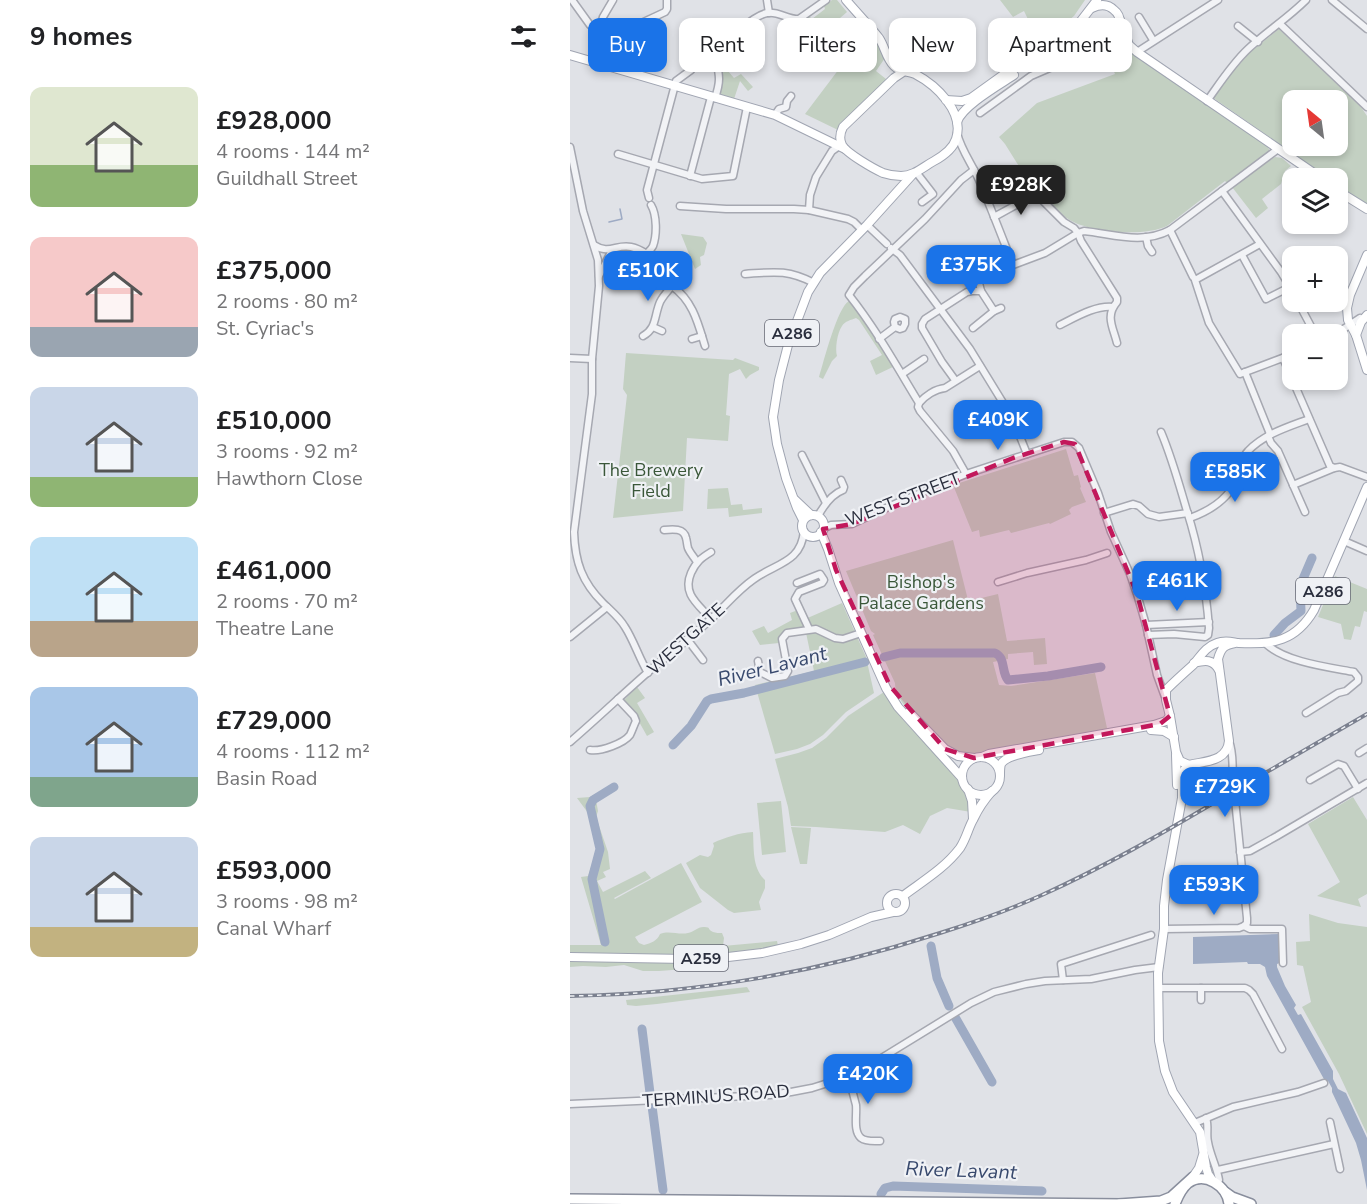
<!DOCTYPE html>
<html lang="en">
<head>
<meta charset="utf-8">
<style>
  body { margin:0; font-family:"Nunito Sans",sans-serif; background:#f6f6f6; color:#202124; height:100vh; display:flex; flex-direction:column; font-size:22px; white-space:nowrap }
  * { box-sizing:border-box; margin:0 }
  p { font-size:20px; color:#757577 }
  .icon { flex:none; width:33px; height:33px; fill:none; stroke:currentColor; stroke-width:2; stroke-linecap:round; stroke-linejoin:round }
  .map { position:relative; flex:1; overflow:hidden }
  .details { display:flex; flex-direction:column; background:#fff; width:570px }
  .details>* { flex:none }
  .banner { position:absolute; left:18px; top:18px; width:570px; height:54px; display:flex; gap:12px }
  .needle { width:39px; rotate:331deg }
  .tools { position:absolute; left:712px; top:90px; display:grid; gap:12px }
  .tools a { display:grid; place-items:center; width:66px; height:66px; border-radius:12px; background:#fff; box-shadow:0 3px 9px #0003; font-size:30px }
  .price { position:absolute; translate:-50% -51px; padding:0 14px; border-radius:12px; background:#1a73e8; color:#fff; font-size:20px; line-height:39px; filter:drop-shadow(0 2px 3px #0008) }
  .price::after { content:''; position:absolute; left:50%; top:36px; width:18px; height:14px; margin-left:-9px; background:inherit; clip-path:polygon(0 0,100% 0,50% 100%) }
  .price.selected { background:#222; color:#fff }
  ul { padding:0; list-style:none }
  li { display:flex; align-items:center; gap:18px; height:150px; padding:0 30px }
  li span { display:grid; place-items:center; flex:none; width:168px; height:120px; border-radius:12px; color:#555 }
  li>.icon { margin-inline-start:auto }
  span .icon { width:72px; height:72px; fill:#fffc; stroke-width:1 }
  li b { font-size:26px }
  h2 { display:flex; justify-content:space-between; align-items:center; height:72px; padding:0 30px; font-size:26px }
  .tag { padding:0 21px; border-radius:12px; background:#fff; box-shadow:0 3px 9px #0003; font-size:21px; line-height:54px }
  .tag.selected { background:#1a73e8; color:#fff }
  main { display:flex; flex:1; min-height:0 }
  .map>svg:first-child { display:block }
  .green { fill:#c3d0c2; fill-rule:evenodd }
  .water { fill:#9eabc4 }
  .lines { fill:none; stroke-linecap:round; stroke-linejoin:round }
  .stream { stroke:#9eabc4; stroke-width:1.5 }
  .river { stroke:#9eabc4; stroke-width:9 }
  .minor-casing { stroke:#a6a8b1; stroke-width:9 }
  .major-casing { stroke:#a0a5b2; stroke-width:10 }
  .highway-casing { stroke:#898e9d; stroke-width:12 }
  .minor { stroke:#f2f3f6; stroke-width:6 }
  .major { stroke:#fff; stroke-width:8 }
  .highway { stroke:#fff; stroke-width:9 }
  .rail-casing { stroke:#7b808f; stroke-width:4 }
  .rail { stroke:#eff1f5; stroke-width:1.5; stroke-dasharray:4.5; stroke-linecap:butt }
  .marked { fill:#c2185b; fill-opacity:0.2; stroke:#c2185b; stroke-width:4.5; stroke-dasharray:12 8; stroke-linejoin:round }
  .labels { text-anchor:middle; stroke-width:4.5; stroke-linejoin:round; paint-order:stroke }
  .shield { fill:#eff1f5; stroke:#656874; stroke-width:1.5 }
  .shield-label { font-size:16px; font-weight:bold; fill:#2a2e3d }
  .park-label { font-size:18px; fill:#3a5739; stroke:#eff1f5 }
  .street-label { font-size:18px; fill:#2a2e3d; stroke:#eff1f5 }
  .water-label { font-size:20px; font-style:italic; fill:#38496d; stroke:#eff1f5 }
</style>
</head>
<body>
<main>
<section class="details">
<h2>9 homes<svg class="icon" aria-label="filters" viewBox="0 0 24 24"><path d="M4 7h16M4 17h16"/><circle cx="9" cy="7" r="2"/><circle cx="15" cy="17" r="2"/></svg></h2>
<ul>
<li><span style="background:linear-gradient(#dfe7d0 65%,#8fb573 0)"><svg class="icon" aria-label="home" viewBox="0 0 24 24"><path d="M3 11l9-7 9 7M6 9v11h12V9"/></svg></span><div><b>£928,000</b><p>4 rooms · 144 m²</p><p>Guildhall Street</p></div></li>
<li><span style="background:linear-gradient(#f6c9c9 75%,#9aa5b1 0)"><svg class="icon" aria-label="home" viewBox="0 0 24 24"><path d="M3 11l9-7 9 7M6 9v11h12V9"/></svg></span><div><b>£375,000</b><p>2 rooms · 80 m²</p><p>St. Cyriac's</p></div></li>
<li><span style="background:linear-gradient(#c9d6e8 75%,#8fb573 0)"><svg class="icon" aria-label="home" viewBox="0 0 24 24"><path d="M3 11l9-7 9 7M6 9v11h12V9"/></svg></span><div><b>£510,000</b><p>3 rooms · 92 m²</p><p>Hawthorn Close</p></div></li>
<li><span style="background:linear-gradient(#bfe0f5 70%,#b9a48a 0)"><svg class="icon" aria-label="home" viewBox="0 0 24 24"><path d="M3 11l9-7 9 7M6 9v11h12V9"/></svg></span><div><b>£461,000</b><p>2 rooms · 70 m²</p><p>Theatre Lane</p></div></li>
<li><span style="background:linear-gradient(#a9c7e8 75%,#7fa58c 0)"><svg class="icon" aria-label="home" viewBox="0 0 24 24"><path d="M3 11l9-7 9 7M6 9v11h12V9"/></svg></span><div><b>£729,000</b><p>4 rooms · 112 m²</p><p>Basin Road</p></div></li>
<li><span style="background:linear-gradient(#c9d6e8 75%,#c2b280 0)"><svg class="icon" aria-label="home" viewBox="0 0 24 24"><path d="M3 11l9-7 9 7M6 9v11h12V9"/></svg></span><div><b>£593,000</b><p>3 rooms · 98 m²</p><p>Canal Wharf</p></div></li>
</ul>
</section>
<div class="map">
<svg width="797" height="1204" viewBox="0 0 797 1204">
  <rect width="100%" height="100%" fill="#e0e2e7"/>
  <g class="green">
    <path d="M262,0H267L277,12L270,18L279,28L271,35L262,25L247,37L250,41H243L233,29L232,21L239,16L242,19L255,9L254,6Z"/>
    <path d="M430,0H515L504,16L493,25L466,36L454,11L443,17Z"/>
    <path d="M443,29C455,30 459,37 463,47L448,56L428,35L438,30Z"/>
    <path d="M709,29L791,107L797,116V205L768,185V178H758L642,97L680,52ZM723,100H768V146H723Z"/>
    <path d="M302,35L309,42L315,58L306,71L316,79L314,83L268,130L235,114L269,69Z"/>
    <path d="M536,46L550,47L565,55L697,146L699,149V153L657,183L655,181L597,226C574,237 520,233 498,219C485,211 474,197 466,184L462,187L435,144L429,137L467,103L545,74L534,48Z"/>
    <path d="M151,64H152L164,78L171,74L183,87L178,91L170,81L164,99L148,95L152,78Z"/>
    <path d="M705,157L712,158L721,166L715,171L711,184L692,199L698,208L686,218L662,187Z"/>
    <path d="M111,234L133,237L137,243L134,255L130,257L131,265L125,269Z"/>
    <path d="M279,301L289,309L325,366L306,375L300,361L312,355L289,320L286,318C281,320 275,321 272,326C267,333 265,349 267,356L262,361L253,379L249,377C254,361 267,308 279,301Z"/>
    <path d="M56,353L163,360L165,358L189,367V370L180,375L176,379L170,369L159,374L156,415L160,416L158,441L117,438L113,511L43,518L57,395L53,389Z"/>
    <path d="M496,449L504,476L508,475L511,487L510,488L516,502L502,507L499,510L501,514L480,524L479,523L441,533L439,530L410,537L409,530L402,532L383,485Z"/>
    <path d="M158,488L161,505L172,504L173,510L192,508V513L159,517L158,508L137,509L138,489Z"/>
    <path d="M383,540L398,600L399,601L428,594L437,641L475,638L477,664L464,665L463,652L438,654V659L423,662L429,685L441,686L525,673L537,728L536,733C509,737 481,741 454,746C435,749 402,758 385,751C373,746 359,729 350,721C339,711 325,698 325,683L303,635L305,634L301,631L276,571Z"/>
    <path d="M765,576L797,589V612L794,611L790,627L785,626L781,640L774,639L771,624L748,617Z"/>
    <path d="M272,603L296,657L304,693L276,712L253,735L240,744L227,749L205,754L185,685L244,671L235,628L215,631L209,638V643L190,645L182,631L194,626L198,633L222,620L220,613L228,610L233,620Z"/>
    <path d="M67,687L75,698L67,703L84,732L77,736L63,711L53,701Z"/>
    <path d="M314,692C319,700 324,708 330,716C355,747 392,770 401,812L377,808L360,816L350,834L333,825L315,832L246,827L221,826L218,807L205,759L228,753L242,748L256,738L278,716Z"/>
    <path d="M25,794L28,811L26,817L38,852L40,869L33,872L36,877L27,881L33,892L75,871L81,878L44,898L45,899L111,863L132,902L65,937L69,943L74,945C81,943 87,941 90,934C99,930 108,935 118,933C124,932 128,926 135,927C142,928 136,928 143,932C146,933 149,933 152,933L154,938L153,946L207,941L208,946L158,954L116,956L0,954V945H31L11,877L18,876L27,849L21,817L7,798L20,797Z"/>
    <path d="M783,797L797,820V894L788,899L791,907L747,896L770,882L738,824Z"/>
    <path d="M211,801L216,852L192,855L187,803Z"/>
    <path d="M221,827L241,828L237,864H230Z"/>
    <path d="M183,832C184,848 182,868 195,880V888L189,902L191,910L164,913L158,910L130,888L116,863L130,855L138,857L141,855L144,846L143,843C156,837 169,833 183,832Z"/>
    <path d="M739,914L768,923L797,927V1134L769,1074L732,1007L741,1002L733,966L727,965L726,942L740,941Z"/>
    <path d="M0,960L142,961V967L89,971H73L54,965L36,967L13,966L0,967Z"/>
    <path d="M177,987L180,992L87,1004L66,1006L57,1005L56,1000Z"/>
  </g>
  <path class="water" d="M709,934L712,962L707,964V967L715,986L726,1005L724,1008L728,1015L731,1014L763,1071V1079L768,1089L776,1093L797,1138V1190L791,1160L786,1143L762,1092V1088L758,1081H755L697,976L695,967L690,964H678L677,962L623,964V937Z"/>
  <g class="lines">
    <g class="stream">
      <path d="M39,222L52,219L50,209"/>
      <path d="M531,668V667"/>
    </g>
    <g class="river">
      <path d="M704,635L715,623L731,611L730,586L742,558"/>
      <path d="M314,657L330,653H425C436,658 431,672 438,680L478,676L531,667"/>
      <path d="M103,745L121,726L137,701L141,699L174,693L295,662"/>
      <path d="M35,942L22,879L30,849L20,806L23,800L44,787"/>
      <path d="M361,946L367,978L379,1006"/>
      <path d="M385,1017L422,1082"/>
      <path d="M72,1029L80,1093"/>
      <path d="M82,1106L93,1190"/>
      <path d="M311,1194L315,1188L323,1186L472,1191"/>
    </g>
    <g class="minor-casing">
      <g id="minor">
        <path d="M2,0L20,25L29,28"/>
        <path d="M197,0L199,13"/>
        <path d="M762,0L797,29"/>
        <path d="M569,17L583,40"/>
        <path d="M224,19L227,26L244,47"/>
        <path d="M710,24L797,107"/>
        <path d="M67,25L95,12L97,9V0"/>
        <path d="M668,26L688,42"/>
        <path d="M122,29L138,48L149,52"/>
        <path d="M28,32L50,59L47,69"/>
        <path d="M567,52L648,0"/>
        <path d="M228,60C240,50 253,42 266,31"/>
        <path d="M21,61L33,17L43,0"/>
        <path d="M145,98C147,92 149,85 149,79C149,71 146,64 148,56C151,43 185,15 197,13C209,11 218,20 229,19L256,0"/>
        <path d="M637,101C650,83 662,64 678,49C696,32 718,18 736,0"/>
        <path d="M410,113L461,76L512,54L519,49"/>
        <path d="M205,115L209,109L216,107L217,101L221,96"/>
        <path d="M387,133C391,150 402,164 409,180C421,208 432,237 443,265L475,253L508,233L514,231C543,234 572,245 600,230L708,149"/>
        <path d="M0,147L13,211L28,260L29,286L22,359V394L4,532C5,562 12,582 33,603C41,611 49,617 55,627C64,641 69,658 78,673"/>
        <path d="M48,154L132,179L163,176L177,107"/>
        <path d="M346,172L363,194L352,202"/>
        <path d="M120,176L141,97"/>
        <path d="M652,191L711,272L723,292"/>
        <path d="M79,198L77,190L106,81L121,70"/>
        <path d="M110,206L156,209H224L239,210L278,219L284,222L292,230"/>
        <path d="M239,210L240,195L246,177L262,151L269,146"/>
        <path d="M424,217L466,194L494,222L504,228L508,233L511,241L547,298V302C535,316 543,327 547,343"/>
        <path d="M297,225L317,244"/>
        <path d="M600,230L623,277"/>
        <path d="M576,237L578,246L582,252"/>
        <path d="M690,244L625,280L639,323L670,374L723,354"/>
        <path d="M24,245C39,255 46,244 61,247C75,250 87,262 98,270L101,274L102,286C123,301 128,323 135,346"/>
        <path d="M321,248L330,255L400,349L443,419L457,454"/>
        <path d="M76,254C79,251 81,250 83,246C87,235 87,215 81,205"/>
        <path d="M672,255L696,299L720,287"/>
        <path d="M402,268L408,279L411,291L424,311"/>
        <path d="M175,274C203,272 217,269 244,283"/>
        <path d="M29,276L42,250"/>
        <path d="M728,302L745,334"/>
        <path d="M490,325C506,317 526,305 543,307"/>
        <path d="M83,327L92,331"/>
        <path d="M403,328L424,311L431,308"/>
        <path d="M766,334L790,318"/>
        <path d="M73,336C87,328 84,316 90,302C93,296 97,292 102,286"/>
        <path d="M122,339L132,336"/>
        <path d="M309,339L325,327L330,329L333,328L335,324V319L330,317L325,319L324,322L325,327"/>
        <path d="M0,358L22,359"/>
        <path d="M713,358L760,466L764,468"/>
        <path d="M675,372L700,434"/>
        <path d="M332,374L354,359"/>
        <path d="M385,380L372,362L352,328V324L355,319L397,292L402,291H411"/>
        <path d="M349,403C355,396 365,389 375,388L410,366"/>
        <path d="M698,436L701,443L708,451L735,512"/>
        <path d="M232,455L256,503"/>
        <path d="M396,474L383,451L350,411L348,407L349,403C327,367 306,329 279,295L284,287L295,276L355,219L391,180L404,170"/>
        <path d="M723,485L764,468L770,467L797,477"/>
        <path d="M534,513L563,504L569,506L578,514L589,517L618,513"/>
        <path d="M248,516C254,505 262,494 273,490L274,487L271,480"/>
        <path d="M620,518C642,510 663,496 669,472C671,465 672,457 678,451C694,434 718,427 739,419"/>
        <path d="M253,529L261,525L282,524L327,503L396,474L494,442H502L509,448L528,493L541,532L560,574L567,594L576,625L587,675L595,697"/>
        <path d="M94,530C103,529 114,528 116,538C117,541 117,545 118,548C120,553 124,557 127,562"/>
        <path d="M774,541L797,551"/>
        <path d="M428,582L457,573L516,560L537,553"/>
        <path d="M227,583L250,574L254,580L252,583L229,592L225,599L239,629"/>
        <path d="M141,619C128,604 112,594 121,573C126,562 131,558 141,552"/>
        <path d="M576,625L639,622"/>
        <path d="M578,635L604,634L635,637L638,635L639,628C636,588 629,549 617,511C609,484 602,458 591,432"/>
        <path d="M0,637L37,607"/>
        <path d="M117,639L133,660"/>
        <path d="M696,644C716,662 757,667 784,672L788,677V681L776,691L768,693L736,713"/>
        <path d="M188,661L190,672L202,678L215,676L218,671L212,639L217,633L246,629L265,638L273,639L291,633"/>
        <path d="M659,741C664,754 662,767 663,780L677,918V923L674,926"/>
        <path d="M0,742C29,717 56,691 85,666C104,651 123,636 141,619C156,605 168,590 184,579C206,563 231,563 234,531"/>
        <path d="M20,750C31,752 54,743 60,735C62,731 64,725 66,721L64,716L48,699"/>
        <path d="M789,753L797,748"/>
        <path d="M740,780L768,764L774,766L788,789"/>
        <path d="M670,852L680,851L707,836L797,783"/>
        <path d="M594,929L669,928L674,926L680,929H712L713,963"/>
        <path d="M493,980L491,964L581,935"/>
        <path d="M590,988H675L679,990L683,994L712,1049"/>
        <path d="M631,1000V988"/>
        <path d="M277,1077C281,1086 284,1095 286,1105C287,1115 283,1131 291,1138C296,1142 304,1141 310,1141"/>
        <path d="M0,1104L200,1095L221,1092L242,1088L277,1077L305,1062L401,1003L424,992L456,984L475,981L521,979L565,970L589,967"/>
        <path d="M636,1118C639,1126 636,1134 638,1142C640,1155 647,1167 649,1180"/>
        <path d="M760,1122L770,1169"/>
        <path d="M625,1123L663,1107L728,1092L754,1083"/>
        <path d="M648,1170L764,1144"/>
      </g>
    </g>
    <g class="major-casing">
      <g id="major">
        <path d="M276,0C287,13 299,25 309,38C315,47 316,58 324,66C331,73 337,70 345,74C366,85 395,112 386,139C383,149 373,156 364,161C353,167 344,176 331,176C325,176 319,175 313,173C304,169 276,153 272,145C269,139 270,133 273,127L324,78L333,72"/>
        <path d="M514,18C509,47 550,48 550,23C550,18 548,13 544,10C538,4 530,4 522,8"/>
        <path d="M550,20L559,45L567,52L751,178"/>
        <path d="M0,55L205,115L275,149"/>
        <path d="M469,58C492,45 500,36 528,41"/>
        <path d="M376,100L392,101L401,98L433,75L498,35L507,26L527,0"/>
        <path d="M387,122C392,106 429,85 444,75"/>
        <path d="M768,191L797,209"/>
        <path d="M797,255L780,295L777,308L778,320L786,335L797,370"/>
        <path d="M786,335L791,322L797,315"/>
        <path d="M225,500L241,515"/>
        <circle cx="243" cy="526" r="11"/>
        <path d="M233,520L227,508L216,478L207,444L203,417L209,380L218,345L238,292L250,273L297,225L343,174"/>
        <path d="M251,532L258,549L269,583L316,688L328,707L392,778"/>
        <path d="M665,643C654,645 651,648 648,659L659,741C657,762 635,761 619,765L610,761L606,752L600,716L596,700V690C605,681 614,673 623,665C631,656 635,647 647,643C655,640 661,642 669,643C703,645 726,641 744,610L797,487"/>
        <path d="M624,663C635,660 643,659 649,670"/>
        <path d="M339,712L375,749L388,756L404,758"/>
        <path d="M581,730L594,731L604,737"/>
        <path d="M606,755L607,785"/>
        <path d="M412,757L419,754L584,725L596,721L600,716"/>
        <circle cx="411" cy="776" r="19"/>
        <path d="M619,765L614,770L612,774V798L597,880L594,906V929L588,973L589,1041L595,1071L603,1092L630,1132L636,1167L638,1174L643,1181"/>
        <path d="M430,774C430,771 430,767 431,764C436,755 459,752 469,750"/>
        <path d="M398,789L402,801L403,819"/>
        <circle cx="326" cy="903" r="9"/>
        <path d="M333,896C353,881 375,868 390,848C397,837 398,828 404,818C408,809 415,799 422,791"/>
        <path d="M0,957L116,959L158,957L192,953L231,944L259,935L301,917L323,912"/>
        <path d="M620,1181L629,1168L633,1155"/>
      </g>
    </g>
    <g class="highway-casing">
      <g id="highway">
        <path d="M655,1192L662,1197L681,1204"/>
        <path d="M0,1199L554,1204"/>
        <path d="M549,1204L591,1201L601,1197L623,1177"/>
        <path d="M605,1204C608,1196 611,1189 618,1183C635,1171 657,1186 659,1204"/>
      </g>
    </g>
    <use href="#minor" class="minor"/>
    <use href="#major" class="major"/>
    <use href="#highway" class="highway"/>
    <g class="rail-casing">
      <path id="rail" d="M0,996C126,994 250,972 370,933C405,922 439,910 472,895C534,867 593,833 652,798C700,770 749,742 797,714"/>
    </g>
    <use href="#rail" class="rail"/>
  </g>
  <path class="marked" d="M494,442L505,444L567,594L600,716L590,724L404,758L375,749L320,686L266,570L253,529L282,524L443,458Z"/>
  <g class="labels">
    <g class="shield">
      <rect x="195" y="320" width="54" height="26" rx="4.5"/>
      <rect x="726" y="578" width="54" height="26" rx="4.5"/>
      <rect x="104" y="945" width="54" height="26" rx="4.5"/>
    </g>
    <g class="shield-label">
      <text x="222" y="339">A286</text>
      <text x="753" y="597">A286</text>
      <text x="131" y="964">A259</text>
    </g>
    <g class="park-label">
      <text x="81" y="476">The Brewery<tspan x="81" dy="21">Field</tspan></text>
      <text x="351" y="588">Bishop's<tspan x="351" dy="21">Palace Gardens</tspan></text>
    </g>
    <g class="street-label">
      <text transform="translate(333 499) rotate(-21)" y="6">WEST STREET</text>
      <text transform="translate(116 639) rotate(-42)" y="6">WESTGATE</text>
      <text transform="translate(146 1096) rotate(-4)" y="6">TERMINUS ROAD</text>
    </g>
    <g class="water-label">
      <text transform="translate(202 666) rotate(-14)" y="7">River Lavant</text>
      <text transform="translate(391 1170) rotate(2)" y="7">River Lavant</text>
    </g>
  </g>
</svg>
<div class="tools">
<a><svg class="needle" viewBox="-14 -14 28 28"><path d="M0-13l5 13h-10z" fill="#e53935"/><path d="M0 13l5-13h-10z" fill="#757577"/></svg></a>
<a><svg class="icon" aria-label="layers" viewBox="0 0 24 24"><path d="M12 4l9 5-9 5-9-5zM3 14l9 5 9-5"/></svg></a>
<a>+</a>
<a>−</a>
</div>
<b class="price selected" style="left:451px;top:216px">£928K</b>
<b class="price" style="left:401px;top:296px">£375K</b>
<b class="price" style="left:78px;top:302px">£510K</b>
<b class="price" style="left:428px;top:451px">£409K</b>
<b class="price" style="left:665px;top:503px">£585K</b>
<b class="price" style="left:607px;top:612px">£461K</b>
<b class="price" style="left:655px;top:818px">£729K</b>
<b class="price" style="left:644px;top:916px">£593K</b>
<b class="price" style="left:298px;top:1105px">£420K</b>
<div class="banner">
<a class="tag selected">Buy</a>
<a class="tag">Rent</a>
<a class="tag">Filters</a>
<a class="tag">New</a>
<a class="tag">Apartment</a>
</div>
</div>
</main>
</body>
</html>
